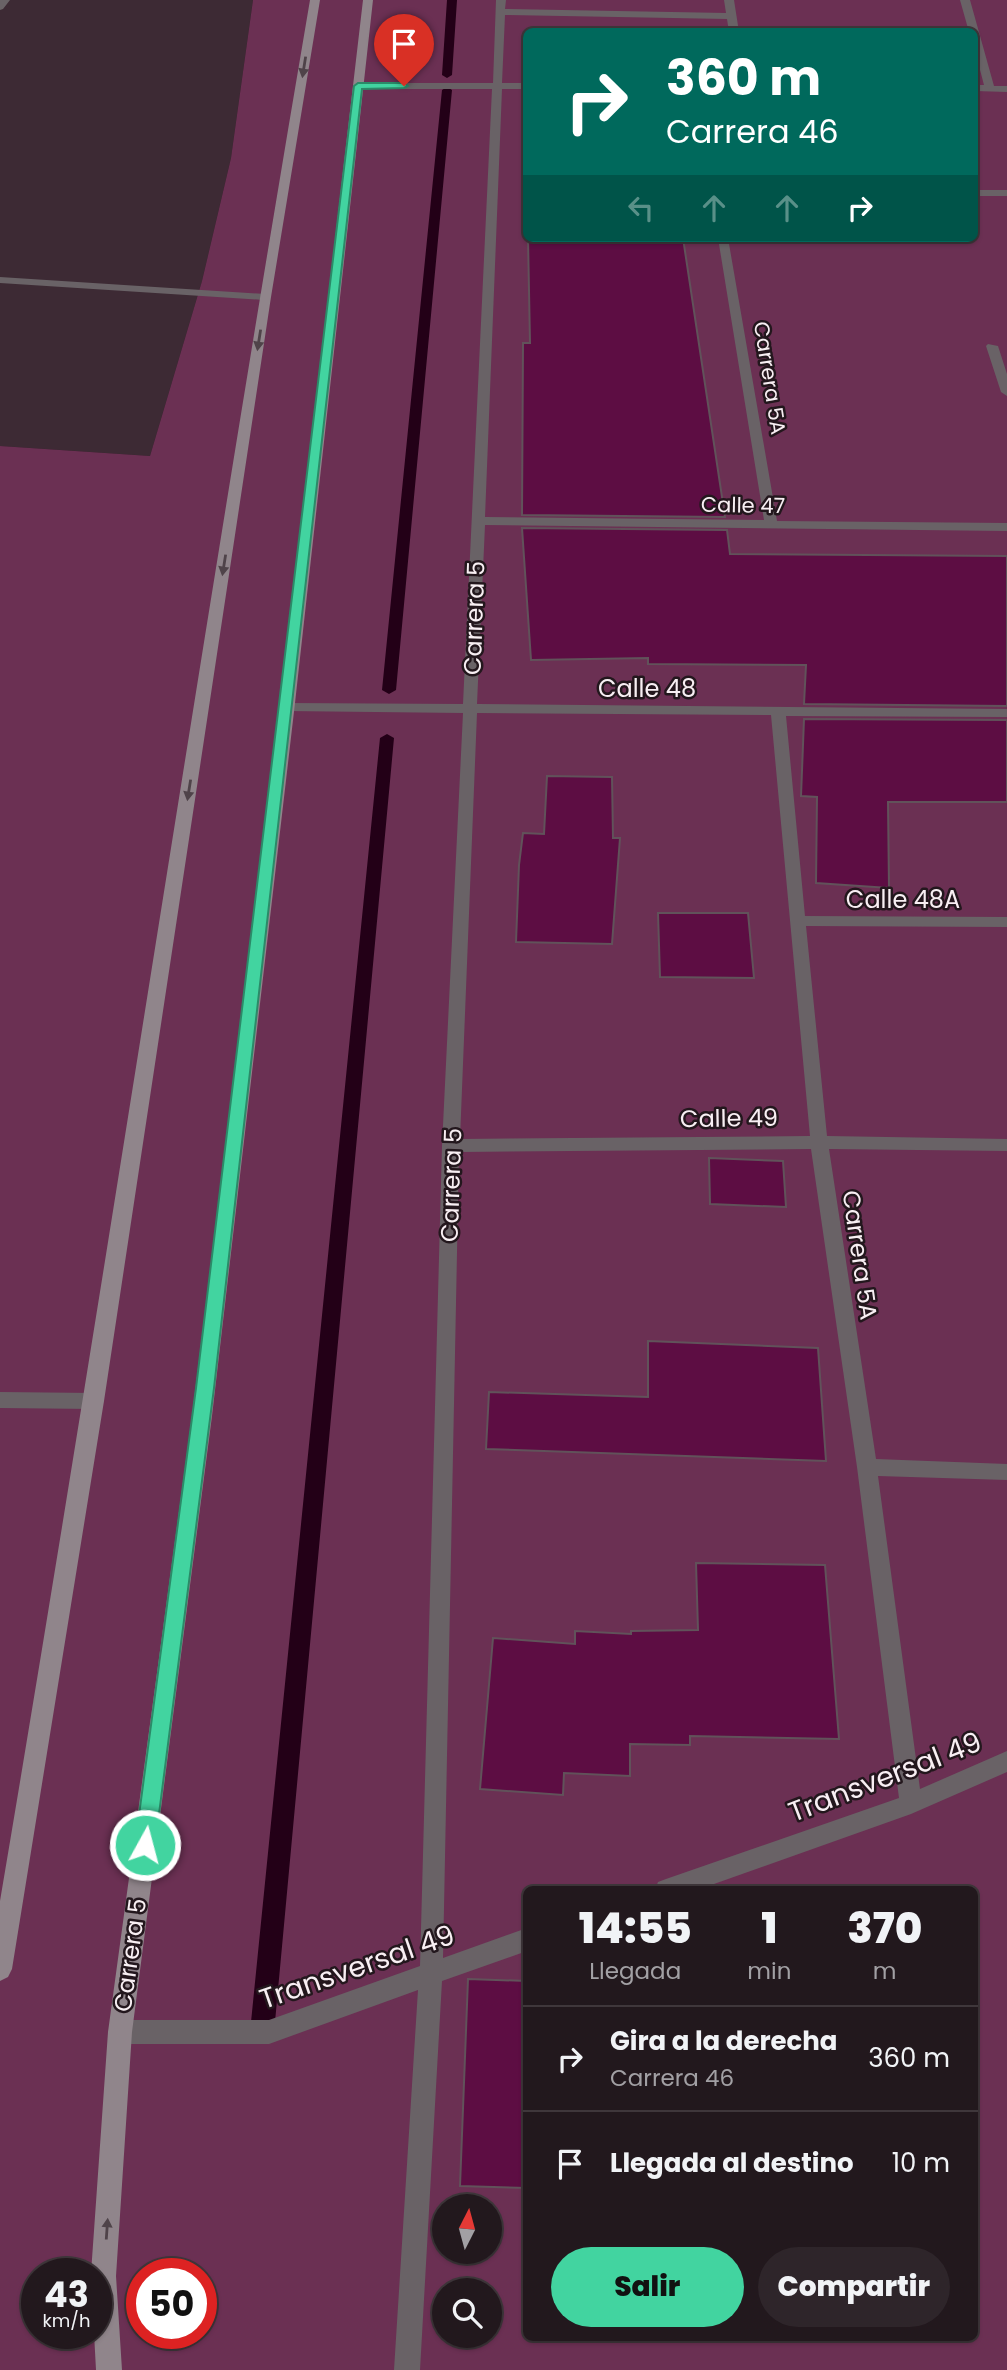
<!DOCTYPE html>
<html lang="es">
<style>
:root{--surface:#22181d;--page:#2e252a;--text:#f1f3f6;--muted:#a2a0a4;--line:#3f373b;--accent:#42d4a0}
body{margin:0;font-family:Poppins,sans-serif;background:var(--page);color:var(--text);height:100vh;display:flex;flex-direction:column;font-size:26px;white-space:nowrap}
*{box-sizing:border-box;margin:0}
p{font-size:23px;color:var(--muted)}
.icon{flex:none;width:38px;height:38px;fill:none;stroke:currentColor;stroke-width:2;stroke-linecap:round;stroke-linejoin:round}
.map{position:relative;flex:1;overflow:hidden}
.sheet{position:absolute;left:523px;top:1886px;width:455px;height:455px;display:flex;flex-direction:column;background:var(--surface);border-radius:10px;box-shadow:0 2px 5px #0004,0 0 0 2px var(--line)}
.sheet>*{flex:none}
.banner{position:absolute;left:523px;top:28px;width:455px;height:214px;border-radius:10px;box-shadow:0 2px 5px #0004,0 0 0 2px var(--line);background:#00695c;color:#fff;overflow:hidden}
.needle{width:46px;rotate:6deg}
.controls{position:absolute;left:432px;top:2194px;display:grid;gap:14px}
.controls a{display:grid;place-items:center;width:70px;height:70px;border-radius:50%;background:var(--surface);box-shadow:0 2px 5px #0004,0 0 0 2px var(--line);font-size:35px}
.speed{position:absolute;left:21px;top:2258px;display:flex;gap:14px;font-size:35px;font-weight:700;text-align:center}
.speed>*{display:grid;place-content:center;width:91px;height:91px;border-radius:50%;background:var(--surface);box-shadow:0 2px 5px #0004,0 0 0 2px var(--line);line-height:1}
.speed small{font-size:18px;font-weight:400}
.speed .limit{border:10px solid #d22;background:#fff;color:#111}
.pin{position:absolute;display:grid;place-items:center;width:60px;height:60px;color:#fff;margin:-72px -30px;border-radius:50% 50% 50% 0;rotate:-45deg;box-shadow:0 0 7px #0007}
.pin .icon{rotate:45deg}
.me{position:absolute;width:77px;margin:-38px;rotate:7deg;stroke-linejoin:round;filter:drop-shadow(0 0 5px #0008)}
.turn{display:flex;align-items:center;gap:24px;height:147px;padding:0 28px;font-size:32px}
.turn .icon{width:91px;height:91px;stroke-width:2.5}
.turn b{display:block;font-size:49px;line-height:60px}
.lanes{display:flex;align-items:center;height:66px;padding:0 28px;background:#0003;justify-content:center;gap:35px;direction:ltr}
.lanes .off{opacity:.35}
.eta{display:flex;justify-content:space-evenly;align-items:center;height:119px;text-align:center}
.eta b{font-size:42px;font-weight:800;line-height:49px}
.primary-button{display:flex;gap:14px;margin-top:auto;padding:14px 28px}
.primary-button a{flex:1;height:80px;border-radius:42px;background:var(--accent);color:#111;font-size:28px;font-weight:800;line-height:80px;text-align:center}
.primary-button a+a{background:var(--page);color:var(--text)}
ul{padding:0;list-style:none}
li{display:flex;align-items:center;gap:21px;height:105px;padding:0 28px;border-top:2px solid var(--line)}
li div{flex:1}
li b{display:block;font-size:26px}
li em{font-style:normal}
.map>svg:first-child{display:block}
.built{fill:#3d2a34}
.green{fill:#6b3053;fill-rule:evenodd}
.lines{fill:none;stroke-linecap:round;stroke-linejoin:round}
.stream{fill:#230017;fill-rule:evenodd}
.building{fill:#5d0d43;stroke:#61525a;stroke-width:2}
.lane{fill:#696266;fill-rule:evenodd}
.street{fill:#696266;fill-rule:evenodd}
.secondary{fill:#90858b;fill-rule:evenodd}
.oneway{fill:#4f4349}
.route{fill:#42d4a0;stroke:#2b8a68;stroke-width:2}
.labels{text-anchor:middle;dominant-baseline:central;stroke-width:5;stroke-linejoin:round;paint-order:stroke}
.far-street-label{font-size:21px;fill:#f8eff3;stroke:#23171d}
.street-label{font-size:24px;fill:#f8eff3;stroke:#23171d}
.near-street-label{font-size:28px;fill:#f8eff3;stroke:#23171d}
</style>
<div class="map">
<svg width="1007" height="2370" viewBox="0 0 1007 2370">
<rect width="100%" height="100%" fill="#2d2027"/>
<path class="built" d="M0,0H253L231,158L202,281L150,456L0,446Z"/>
<path class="green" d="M253,0H1007V2370H0V446L150,456L202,281L231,158ZM527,32H975V238H527ZM527,1890H975V2338H527ZM444,2207H490V2252H444ZM37,2273H96V2333H37ZM142,2273H201V2333H142ZM444,2291H490V2336H444Z"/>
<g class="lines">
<path class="stream" d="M447,0H457L452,75L447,78L442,75Z
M447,87L452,90L396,690L389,694L382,690L442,90Z
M387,734L394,738L275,2022L271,2030L263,2034L255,2030L251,2022L380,738Z"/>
</g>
<path class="building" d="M528,238H683L725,517L522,515L523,343H530Z
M522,528L727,530L730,554L1007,556V706L804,704L806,665L648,664V658L531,660Z
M804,719L1007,720V802H888L889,888L816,883L817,797L801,796Z
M547,776L612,777L613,838H620L612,944L516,942L519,865L523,833L544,834Z
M658,913H748L754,978L660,977Z
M709,1158L783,1161L786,1207L710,1204Z
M648,1341L818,1348L826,1461L486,1449L489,1392L648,1397Z
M696,1563L825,1565L839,1739L690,1736V1745L630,1744V1776L564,1773L563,1795L480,1789L493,1638L575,1644V1631L631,1634V1631L698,1630Z
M468,1979L527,1981V2188L460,2186Z"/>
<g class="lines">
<path class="lane" d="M10,0L3,9L0,10V0Z
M0,1392L94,1393L101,1395L104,1401L101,1407L94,1409L0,1408Z"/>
<path class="street" d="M496,0H506L505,9L726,13L724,0H734L739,32H729L727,19L505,15L502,83H527V89H502L485,517L764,520L718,238H728L777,521L1007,523V531L485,525L477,704L1007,709V717L786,716L805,916L1007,917V927L806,926L827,1136L1007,1139V1151L829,1149L876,1459L1007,1464V1480L878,1476L920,1789L1007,1751V1772L911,1814L697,1890H655L658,1882L666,1879L899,1798L857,1467L811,1149L459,1152L443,1958L527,1928V1951L442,1981L420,2370H394L418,1990L269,2044H120L112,2040L108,2032L112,2024L120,2020H269L420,1966L442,1146L463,713L286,711L279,707L286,703L463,704L492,89H358L353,86L358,83H493ZM477,713L771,715L810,1136L460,1139Z
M960,0H970L994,86H1007V92L975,91V85H984L975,51V32H969Z
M975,190H1007V196H975Z
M0,277L265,294L271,297L265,300L0,283Z
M988,344L998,346L1007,374V396L1001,392L986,346Z"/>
<path class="secondary" d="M310,0H320L271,297L104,1401L12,1969L8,1977L0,1981V1901C107,1268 202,633 310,0Z
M363,0H373L295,703L212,1416L132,2032L116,2276L122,2370H96L94,2333H96V2273H91L108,2032L192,1416L281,703Z"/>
</g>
<defs><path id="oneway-solid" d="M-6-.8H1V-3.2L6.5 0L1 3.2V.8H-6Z" transform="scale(1.75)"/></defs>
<g class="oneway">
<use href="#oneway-solid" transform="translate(304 67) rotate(99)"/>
<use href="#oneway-solid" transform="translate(259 340) rotate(99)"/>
<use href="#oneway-solid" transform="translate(224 565) rotate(99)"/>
<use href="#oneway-solid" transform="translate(189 790) rotate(99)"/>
<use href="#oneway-solid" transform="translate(107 2229) rotate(-86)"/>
</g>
<path class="route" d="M358,83H404L408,86L404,88L362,89L214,1388L155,1845L152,1852L145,1854L138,1852L135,1845L196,1388L354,86Z"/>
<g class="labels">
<g class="far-street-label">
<text transform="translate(770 378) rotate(81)">Carrera 5A</text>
<text transform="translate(743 505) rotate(1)">Calle 47</text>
</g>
<g class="street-label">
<text transform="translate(474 618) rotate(-88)">Carrera 5</text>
<text x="647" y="688">Calle 48</text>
<text x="903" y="899">Calle 48A</text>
<text transform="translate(729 1118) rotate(-1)">Calle 49</text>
<text transform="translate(451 1185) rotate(-88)">Carrera 5</text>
<text transform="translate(860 1255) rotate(82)">Carrera 5A</text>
<text transform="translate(130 1955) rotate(-82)">Carrera 5</text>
</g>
<g class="near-street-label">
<text transform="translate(885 1777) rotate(-21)">Transversal 49</text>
<text transform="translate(357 1967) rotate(-19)">Transversal 49</text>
</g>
</g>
</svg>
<div class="controls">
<a><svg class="needle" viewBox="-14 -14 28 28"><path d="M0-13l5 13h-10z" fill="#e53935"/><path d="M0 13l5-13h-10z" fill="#a2a0a4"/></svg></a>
<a><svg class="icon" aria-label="search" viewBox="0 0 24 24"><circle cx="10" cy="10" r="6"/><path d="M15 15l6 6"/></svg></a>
</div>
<div class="speed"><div>43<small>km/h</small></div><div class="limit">50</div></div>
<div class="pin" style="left:404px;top:86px;background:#d93025"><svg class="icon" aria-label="arrive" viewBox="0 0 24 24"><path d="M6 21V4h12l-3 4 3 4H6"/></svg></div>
<svg class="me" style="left:145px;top:1845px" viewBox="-20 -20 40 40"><circle r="17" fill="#42d4a0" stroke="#fff" stroke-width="3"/><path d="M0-11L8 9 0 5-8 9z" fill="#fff"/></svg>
<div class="banner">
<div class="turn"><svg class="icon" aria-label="right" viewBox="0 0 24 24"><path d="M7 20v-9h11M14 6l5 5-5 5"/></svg><div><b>360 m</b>Carrera 46</div></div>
<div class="lanes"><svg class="icon off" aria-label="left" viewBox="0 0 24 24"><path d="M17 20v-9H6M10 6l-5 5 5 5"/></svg><svg class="icon off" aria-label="ahead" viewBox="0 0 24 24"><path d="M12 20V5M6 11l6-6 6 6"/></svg><svg class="icon off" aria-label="ahead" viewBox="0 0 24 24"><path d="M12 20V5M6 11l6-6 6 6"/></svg><svg class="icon" aria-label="right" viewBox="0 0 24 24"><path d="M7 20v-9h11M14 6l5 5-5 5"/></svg></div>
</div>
<section class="sheet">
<div class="eta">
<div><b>14:55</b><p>Llegada</p></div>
<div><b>1</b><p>min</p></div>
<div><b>370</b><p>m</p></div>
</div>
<ul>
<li><svg class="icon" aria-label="right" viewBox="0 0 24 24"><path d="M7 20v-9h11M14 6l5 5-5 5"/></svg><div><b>Gira a la derecha</b><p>Carrera 46</p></div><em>360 m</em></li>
<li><svg class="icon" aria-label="arrive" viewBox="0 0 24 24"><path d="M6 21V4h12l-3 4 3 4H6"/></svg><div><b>Llegada al destino</b></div><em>10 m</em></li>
</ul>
<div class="primary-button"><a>Salir</a><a>Compartir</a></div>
</section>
</div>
